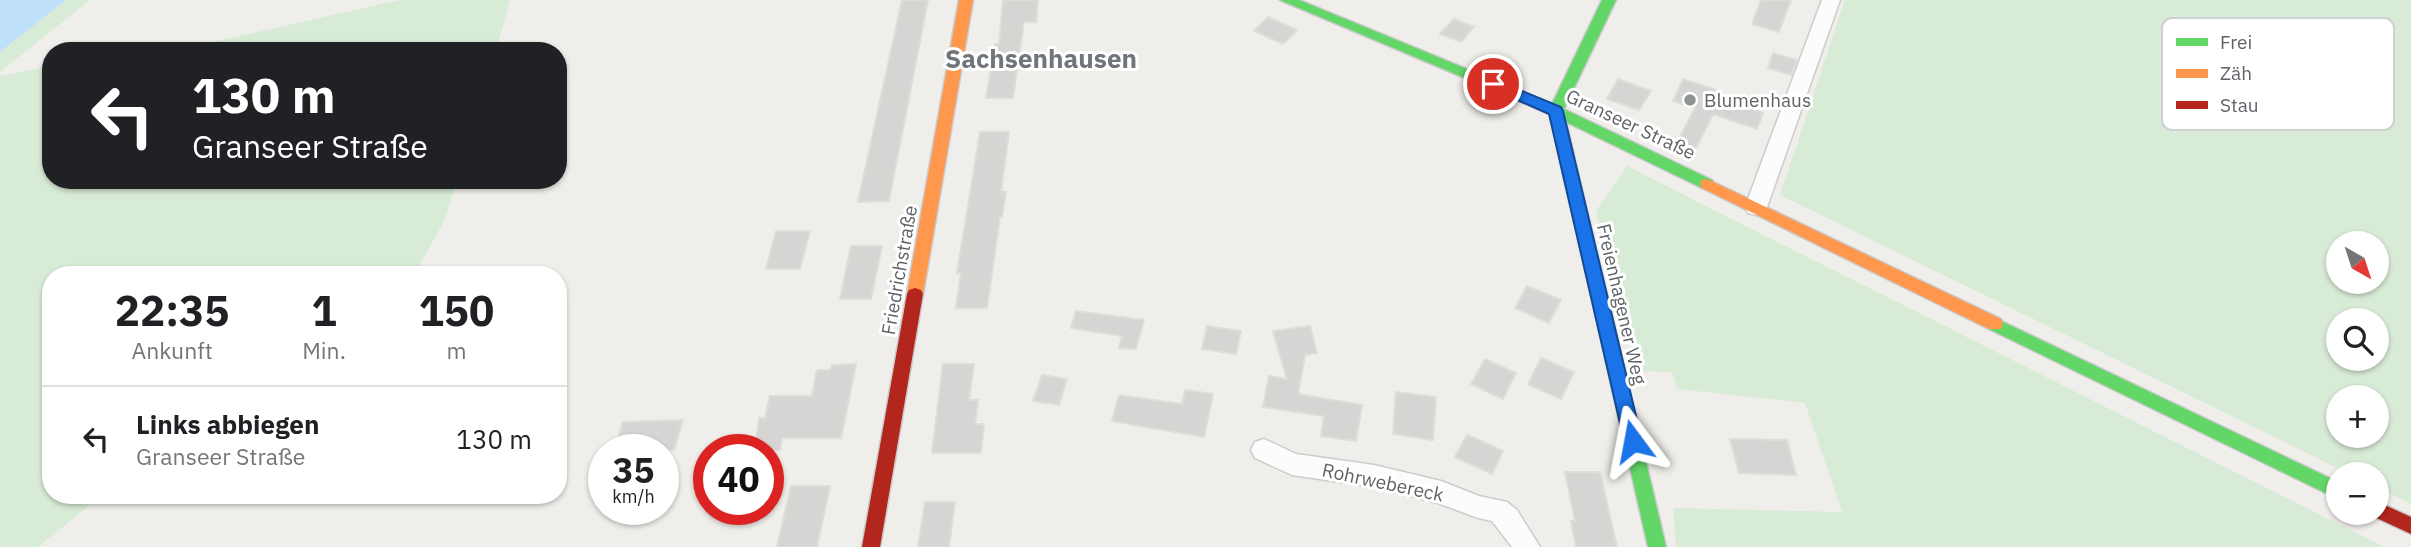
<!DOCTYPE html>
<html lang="de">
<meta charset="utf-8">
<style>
:root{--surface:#fff;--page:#f6f6f6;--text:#202124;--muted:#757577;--line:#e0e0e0}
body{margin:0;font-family:"IBM Plex Sans",sans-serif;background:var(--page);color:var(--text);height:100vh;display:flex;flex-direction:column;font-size:26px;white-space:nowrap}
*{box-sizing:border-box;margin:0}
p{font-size:23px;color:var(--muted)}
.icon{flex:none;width:38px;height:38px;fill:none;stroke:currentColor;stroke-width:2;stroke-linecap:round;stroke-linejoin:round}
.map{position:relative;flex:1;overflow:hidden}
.drawer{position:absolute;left:42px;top:266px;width:525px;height:238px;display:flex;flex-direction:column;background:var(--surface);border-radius:28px;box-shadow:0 2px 5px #0004}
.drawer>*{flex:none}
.guide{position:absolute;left:42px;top:42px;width:525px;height:147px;border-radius:28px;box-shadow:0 2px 5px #0004;background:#202124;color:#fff;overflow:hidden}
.needle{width:46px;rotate:141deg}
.controls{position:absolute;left:2326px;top:231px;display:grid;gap:14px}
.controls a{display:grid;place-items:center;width:63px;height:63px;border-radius:50%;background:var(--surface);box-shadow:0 2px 5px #0004;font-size:35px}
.speed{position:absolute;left:588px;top:434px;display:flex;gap:14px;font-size:35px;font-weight:700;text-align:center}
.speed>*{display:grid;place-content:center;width:91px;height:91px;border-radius:50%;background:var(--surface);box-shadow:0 2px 5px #0004;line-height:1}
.speed small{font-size:18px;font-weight:400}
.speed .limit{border:10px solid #d22;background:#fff;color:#111}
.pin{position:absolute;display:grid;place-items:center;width:60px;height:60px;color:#fff;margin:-30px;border:4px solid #fff;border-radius:50%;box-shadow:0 2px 7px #0007}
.me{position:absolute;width:77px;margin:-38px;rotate:347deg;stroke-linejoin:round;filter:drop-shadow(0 0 5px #0008)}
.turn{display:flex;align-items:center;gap:24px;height:147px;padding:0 35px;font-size:32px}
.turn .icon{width:91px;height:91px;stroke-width:2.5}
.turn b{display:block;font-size:49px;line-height:60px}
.eta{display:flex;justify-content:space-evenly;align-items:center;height:119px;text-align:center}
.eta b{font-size:42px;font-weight:800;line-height:49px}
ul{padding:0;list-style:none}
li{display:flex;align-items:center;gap:21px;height:105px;padding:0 35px;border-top:2px solid var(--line)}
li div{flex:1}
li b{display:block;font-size:26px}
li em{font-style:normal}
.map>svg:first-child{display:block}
.green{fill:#d8ebd6;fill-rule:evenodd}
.water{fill:#bfe0f9}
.building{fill:#d6d5d3;stroke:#deddd9;stroke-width:2}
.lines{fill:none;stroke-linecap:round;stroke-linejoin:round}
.street-casing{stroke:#cbcccc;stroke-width:3}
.fast-casing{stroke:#cacacb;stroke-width:3}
.slow-casing{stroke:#cacacb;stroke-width:3}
.jam-casing{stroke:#cacacb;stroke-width:3}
.street{fill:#fdfcfc;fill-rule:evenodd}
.fast{fill:#63d668;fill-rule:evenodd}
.slow{fill:#ff974d;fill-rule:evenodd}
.jam{fill:#b3261e;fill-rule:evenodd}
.route{fill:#1a73e8;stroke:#114b97;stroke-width:2}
.poi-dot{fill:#919496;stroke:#fff;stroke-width:2.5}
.labels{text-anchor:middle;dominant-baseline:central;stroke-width:6;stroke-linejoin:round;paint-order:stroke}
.poi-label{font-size:19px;fill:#5f6368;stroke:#fff;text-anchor:start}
.street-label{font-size:19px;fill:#5f6368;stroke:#fff}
.district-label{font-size:26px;font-weight:bold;fill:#70757a;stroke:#fff}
.key{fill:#fff;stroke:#cfd0d2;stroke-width:2}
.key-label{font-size:19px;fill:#5f6368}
</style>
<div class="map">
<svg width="2411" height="547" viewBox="0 0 2411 547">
<rect width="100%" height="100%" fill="#efeeea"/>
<path class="green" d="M66,0H90L0,72V52Z
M400,0H510L496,51H172Z
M1845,0H2411V504L2377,487L2376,474H2350L1780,195ZM2376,243V282H2338V243ZM2376,320V359H2338V320ZM2376,397V436H2338V397Z
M51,66V180H458L443,223L414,275H51V495H102L38,547H0V76Z
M1627,166L1688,197L2384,547H1676L1673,508L1842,512L1805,403L1677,389L1672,372L1638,371L1596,211Z"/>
<path class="water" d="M0,0H66L0,52Z"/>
<path class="building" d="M902,0H928L889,201L858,202Z
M1003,0H1038L1036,22H1024L1013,98H986L995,44H999Z
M1761,0H1791L1779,32L1752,24Z
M1268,17L1297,30L1283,44L1254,31Z
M1454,19L1474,27L1461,42L1440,34Z
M1773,53L1797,60L1791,75L1768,68Z
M1618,79L1651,91L1639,110L1607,99Z
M1683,79L1716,90L1713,96L1763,113L1757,129L1713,114L1695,150L1677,143L1695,108L1673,101Z
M980,132H1009L1001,192H1006L1002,217H1000L987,308H956L961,273H957Z
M776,231H810L800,269H766Z
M851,246H882L871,299H840Z
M1527,286L1561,300L1549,323L1515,308Z
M1076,311L1144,320L1136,349L1119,348L1122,336L1071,328Z
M1207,326L1241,331L1236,354L1202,349Z
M1310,326L1317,353L1305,355L1298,394L1362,405L1356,441L1321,436L1324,416L1263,407L1269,376L1287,379L1273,331Z
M1541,358L1574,372L1561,399L1528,384Z
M1485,359L1516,373L1503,399L1471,384Z
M856,364L841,438H782L780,450H755L759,418H765L770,396H812L817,370H830L832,365Z
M943,364H974L969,400H978L975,424H984L981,453H932Z
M1042,375L1067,379L1059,405L1033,401Z
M1185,390L1213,394L1204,437L1112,421L1119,395L1182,404Z
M1396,392L1436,397L1433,440L1393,434Z
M683,420L674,450H614L623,422Z
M1467,435L1503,451L1492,474L1455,457Z
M1730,439L1787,440L1796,475L1739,473Z
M1565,472H1600L1617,547H1576L1571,521H1575Z
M791,486H830L817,547H777Z
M925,502H955L949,547H918Z"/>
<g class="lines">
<defs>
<path id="street" d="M1822,0H1840L1767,207L1764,213L1756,215L1748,213L1745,207Z
M1264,439L1296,454L1374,465L1441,481L1479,496L1507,502L1517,510L1540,547H1512L1492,521L1478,518L1438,503L1374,487L1292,475L1255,458L1251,450L1255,442Z"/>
<path id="fast" d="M1280,0H1299L1552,104L1602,0H1616L1564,109L1712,180L1714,184L1712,188H1702L1566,122L1666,547H1648L1550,114Z
M1995,318L2338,482V499L1989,329L1987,324L1989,319Z"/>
<path id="slow" d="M959,0H973L923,294L921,298H909L907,294Z
M1707,179L2001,319L2003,324L2001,329H1989L1702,188L1700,184L1702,180Z"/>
<path id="jam" d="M915,288L921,290L923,294L880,547H862L907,294L909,290Z
M2376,501L2411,517V534L2370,515L2369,513H2376Z"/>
</defs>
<use href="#street" class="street-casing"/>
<use href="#fast" class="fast-casing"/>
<use href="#slow" class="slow-casing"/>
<use href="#jam" class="jam-casing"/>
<use href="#street" class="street"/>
<use href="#fast" class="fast"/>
<use href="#slow" class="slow"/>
<use href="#jam" class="jam"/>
</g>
<path class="route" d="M1493,79L1561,107L1563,111L1642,441L1639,447L1633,449L1627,447L1624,441L1549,114L1488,87V81Z"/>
<circle class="poi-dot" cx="1690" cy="100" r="7"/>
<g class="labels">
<g class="poi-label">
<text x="1704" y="100">Blumenhaus</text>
</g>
<g class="street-label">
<text transform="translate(1631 124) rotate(25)">Granseer Straße</text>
<text transform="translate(899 270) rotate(-80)">Friedrichstraße</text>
<text transform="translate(1622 304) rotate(77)">Freienhagener Weg</text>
<text transform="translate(1383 482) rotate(12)">Rohrwebereck</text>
</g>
<g class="district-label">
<text x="1041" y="58">Sachsenhausen</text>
</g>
</g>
<rect x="2162" y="18" width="232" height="112" rx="10" class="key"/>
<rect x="2176" y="38" width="32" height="8" fill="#63d668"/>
<rect x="2176" y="69" width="32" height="9" fill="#ff974d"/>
<rect x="2176" y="101" width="32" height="8" fill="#b3261e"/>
<g class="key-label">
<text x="2220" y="49">Frei</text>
<text x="2220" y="80">Zäh</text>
<text x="2220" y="112">Stau</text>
</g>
</svg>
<div class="controls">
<a><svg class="needle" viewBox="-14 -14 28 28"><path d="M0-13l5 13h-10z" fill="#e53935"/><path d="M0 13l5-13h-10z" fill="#757577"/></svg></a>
<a><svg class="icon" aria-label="search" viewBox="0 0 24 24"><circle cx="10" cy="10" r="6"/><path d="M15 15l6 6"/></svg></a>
<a>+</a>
<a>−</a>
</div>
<div class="speed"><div>35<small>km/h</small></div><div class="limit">40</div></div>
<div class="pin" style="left:1493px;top:84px;background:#d93025"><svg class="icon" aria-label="arrive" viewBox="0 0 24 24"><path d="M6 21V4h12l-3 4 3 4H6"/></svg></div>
<svg class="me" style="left:1633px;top:441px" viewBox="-20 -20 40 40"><path d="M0-17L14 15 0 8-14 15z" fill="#1a73e8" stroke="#fff" stroke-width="4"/></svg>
<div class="guide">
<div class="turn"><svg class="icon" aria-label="left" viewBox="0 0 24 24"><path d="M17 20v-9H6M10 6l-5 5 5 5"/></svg><div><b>130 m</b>Granseer Straße</div></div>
</div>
<section class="drawer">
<div class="eta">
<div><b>22:35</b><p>Ankunft</p></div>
<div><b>1</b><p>Min.</p></div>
<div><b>150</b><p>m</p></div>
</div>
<ul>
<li><svg class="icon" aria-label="left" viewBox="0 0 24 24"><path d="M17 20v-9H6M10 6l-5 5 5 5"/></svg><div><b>Links abbiegen</b><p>Granseer Straße</p></div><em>130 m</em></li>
</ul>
</section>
</div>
